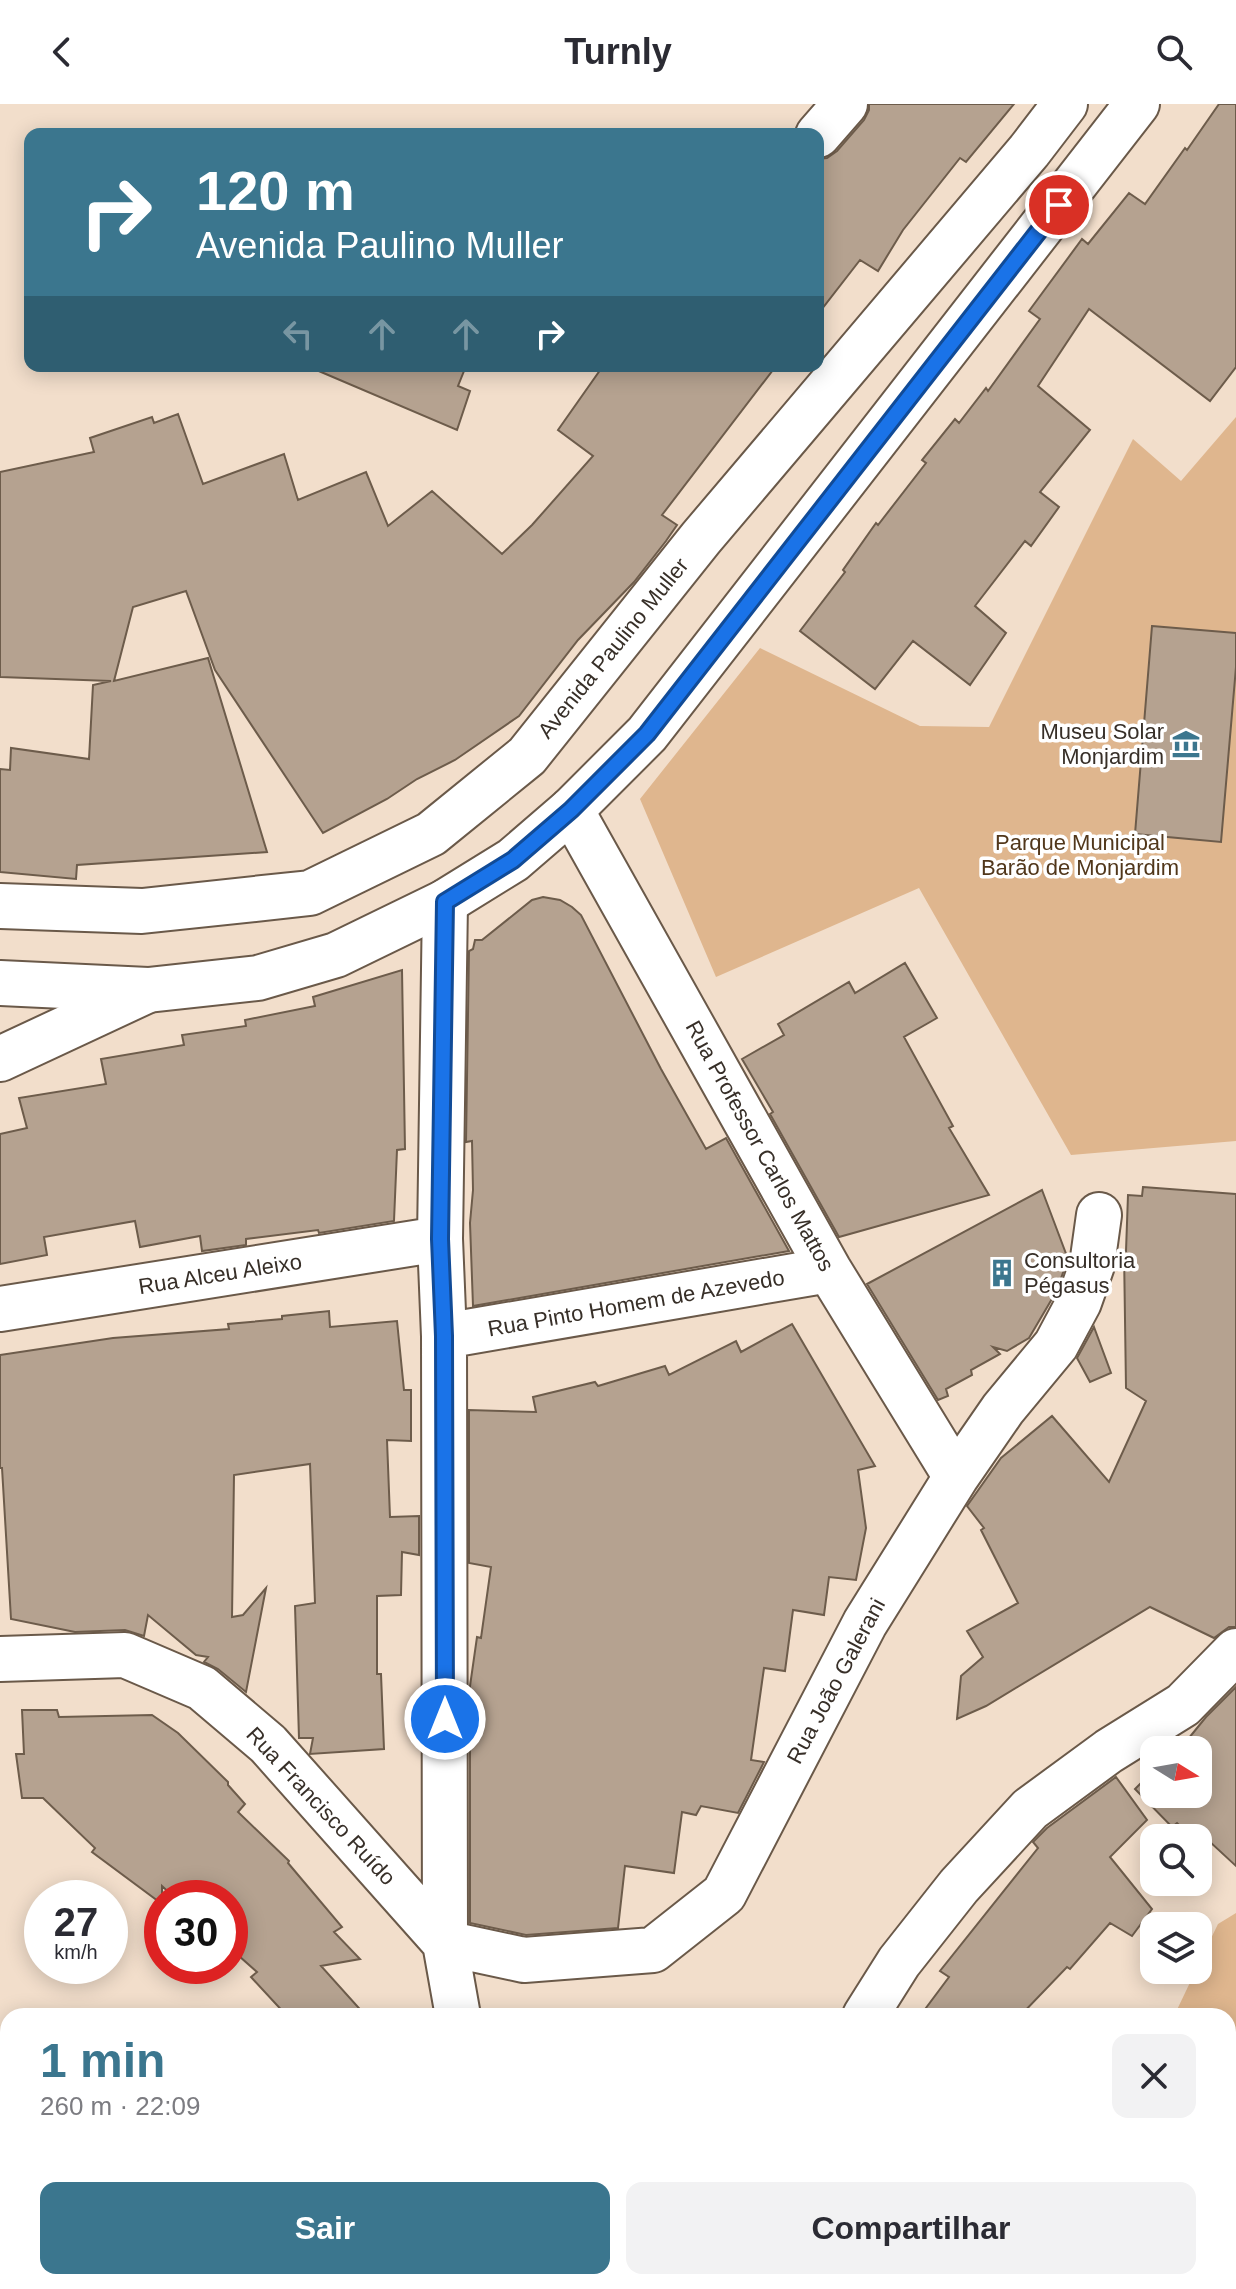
<!DOCTYPE html>
<html lang="pt">
<meta charset="utf-8">
<style>
:root{--surface:#fff;--page:#f2f2f3;--text:#2b2b33;--muted:#7c7c81;--accent:#3b768e}
body{margin:0;font-family:Helvetica,sans-serif;background:var(--page);color:var(--text);height:100vh;display:flex;flex-direction:column;font-size:30px;white-space:nowrap}
*{box-sizing:border-box;margin:0}
p{font-size:26px;color:var(--muted)}
.icon{flex:none;width:44px;height:44px;fill:none;stroke:currentColor;stroke-width:2;stroke-linecap:round;stroke-linejoin:round}
.map{position:relative;flex:1;overflow:hidden}
.panel{position:absolute;left:0px;top:1904px;width:1236px;height:282px;display:flex;flex-direction:column;background:var(--surface);border-radius:24px 24px 0 0;box-shadow:0 4px 20px #0003}
.panel>*{flex:none}
.hud{position:absolute;left:24px;top:24px;width:800px;height:244px;border-radius:16px;box-shadow:0 4px 20px #0003;background:#3b768e;color:#fff;overflow:hidden}
.needle{width:52px;rotate:101deg}
.buttons{position:absolute;left:1140px;top:1632px;display:grid;gap:16px}
.buttons a{display:grid;place-items:center;width:72px;height:72px;border-radius:16px;background:var(--surface);box-shadow:0 4px 20px #0003;font-size:40px}
.speed{position:absolute;left:24px;top:1776px;display:flex;gap:16px;font-size:40px;font-weight:700;text-align:center}
.speed>*{display:grid;place-content:center;width:104px;height:104px;border-radius:50%;background:var(--surface);box-shadow:0 4px 20px #0003;line-height:1}
.speed small{font-size:20px;font-weight:400}
.speed .limit{border:12px solid #d22;background:#fff;color:#111}
.pin{position:absolute;display:grid;place-items:center;width:68px;height:68px;color:#fff;margin:-34px;border:4px solid #fff;border-radius:50%;box-shadow:0 2px 8px #0007}
.me{position:absolute;width:88px;margin:-44px;rotate:0deg;stroke-linejoin:round;filter:drop-shadow(0 0 6px #0008)}
.turn{display:flex;align-items:center;gap:28px;height:168px;padding:0 40px;font-size:36px}
.turn .icon{width:104px;height:104px;stroke-width:2.5}
.turn b{display:block;font-size:56px;line-height:68px}
.lanes{display:flex;align-items:center;height:76px;padding:0 40px;background:#0003;justify-content:center;gap:40px;direction:ltr}
.lanes .off{opacity:.35}
.round{display:grid;place-items:center;flex:none;width:84px;height:84px;border-radius:16px;background:var(--page)}
.overview{display:flex;align-items:center;justify-content:space-between;height:136px;padding:0 40px}
h1{font-size:48px;font-weight:800;line-height:60px;color:var(--accent)}
.cta{display:flex;gap:16px;margin-top:auto;padding:16px 40px}
.cta a{flex:1;height:92px;border-radius:16px;background:var(--accent);color:#fff;font-size:32px;font-weight:800;line-height:92px;text-align:center}
.cta a+a{background:var(--page);color:var(--text)}
header{display:flex;justify-content:space-between;align-items:center;height:104px;padding:0 40px;background:var(--surface);font-size:36px;font-weight:800}
.map>svg:first-child{display:block}
.green{fill:#dfb68e}
.building{fill:#b5a290;stroke:#6d5c4b;stroke-width:2}
.lines{fill:none;stroke-linecap:round;stroke-linejoin:round}
.minor-casing{stroke:#6a5949;stroke-width:48}
.secondary-casing{stroke:#6a5949;stroke-width:48}
.minor{stroke:#fff;stroke-width:44}
.secondary{stroke:#fff;stroke-width:44}
.route-casing{stroke:#114b97;stroke-width:20}
.route{stroke:#1a73e8;stroke-width:14}
.labels{text-anchor:middle;dominant-baseline:central;stroke-width:7;stroke-linejoin:round;paint-order:stroke}
.street-label{font-size:22px;fill:#372f28;stroke:#fff}
.poi-label{font-size:22px;fill:#372f28;stroke:#fff;text-anchor:end}
.park-label{font-size:22px;fill:#51371b;stroke:#fff}
</style>
<header><svg class="icon" aria-label="back" viewBox="0 0 24 24"><path d="M15 5l-7 7 7 7"/></svg>Turnly<svg class="icon" aria-label="search" viewBox="0 0 24 24"><circle cx="10" cy="10" r="6"/><path d="M15 15l6 6"/></svg></header>
<div class="map">
<svg width="1236" height="2185" viewBox="0 0 1236 2185">
<rect width="100%" height="100%" fill="#f2decb"/>
<path class="green" d="M1236,313V1037L1071,1051L919,784L716,873L640,695L760,544L920,622L989,623L1133,335L1181,377Z
M1236,1809V2185H995L996,2178H1228V1912H1174L1196,1866H1198V1861L1218,1820Z"/>
<path class="building" d="M869,0H1014L966,58L960,54L903,126L878,167L860,156L818,210V55L827,54L837,47L864,16L869,6Z
M1219,0H1236V263L1210,297L1089,205L1038,282L1090,326L1040,388L1059,403L1031,442L1025,437L975,502L1006,529L970,581L913,537L875,585L800,527L845,468L843,466L876,419L878,421L926,359L922,356L955,315L959,319L986,284L988,287L1040,215L1029,207L1082,135L1088,140L1129,89L1145,100L1185,44L1187,46Z
M307,262H466L458,282L470,287L457,326Z
M603,262H776L662,411L677,421L666,437L634,478L578,536L519,612L455,656L417,675L387,695L323,729L215,566L186,487L133,503L114,577L208,554L267,748L77,761L76,775L0,768V665L10,666L11,644L89,655L93,581L111,577L0,573V368L94,348L90,334L152,313L154,319L178,310L203,380L284,350L298,396L366,368L388,422L432,387L502,450L532,421L593,352L558,326Z
M1152,522L1236,529V563L1221,738L1135,730Z
M543,793L560,796L572,803L581,811L661,965L706,1045L726,1034L789,1147L473,1202L470,1119L473,1086L472,1037L466,1038L469,847L473,845L475,836H482L532,796Z
M905,859L937,914L904,933L953,1022L949,1024L989,1091L839,1133L770,1010L773,1008L742,955L784,931L778,920L849,878L855,889Z
M402,866L405,1045L397,1046L394,1117L319,1129L318,1126L246,1135V1141L202,1147L200,1132L140,1143L135,1117L44,1133L47,1151L0,1160V1030L27,1024L19,994L106,980L101,955L184,941L182,931L246,922L245,916L315,902L313,893Z
M1143,1083L1236,1090V1523H1229L1214,1534L1150,1503L986,1602L957,1615L961,1572L983,1553L967,1527L1018,1499L981,1426L984,1424L967,1402L1001,1354L1052,1312L1109,1378L1146,1297L1126,1284L1124,1147H1126L1128,1091L1142,1092Z
M1042,1086L1068,1155L1056,1188L1029,1234L1007,1247L993,1243L1000,1250L971,1266L972,1271L946,1285L948,1292L938,1296L867,1180Z
M329,1207L330,1223L397,1217L404,1286H411V1337L387,1336L390,1413L419,1412V1451L402,1448L401,1491L377,1492V1570H381L384,1645L310,1650L313,1634H299L295,1502L315,1499L310,1360L234,1371L232,1513L243,1511L266,1484L246,1588L218,1565L204,1558L208,1553L196,1551L148,1511L144,1532L125,1526L75,1528L11,1515L2,1364H0V1251L113,1234L229,1225L228,1220L282,1215V1212Z
M792,1220L875,1362L858,1366L866,1424L856,1476L829,1473L824,1511L793,1506L785,1567L764,1564L751,1656L764,1658L738,1709L701,1702L696,1711L682,1708L674,1769L625,1762L618,1824L526,1831L470,1819V1582L477,1533L481,1534L491,1463L469,1459V1306L536,1308L533,1293L595,1278L598,1282L665,1262L669,1271L736,1237L741,1248Z
M1094,1223L1111,1269L1090,1278L1077,1254Z
M1236,1583V1762L1208,1736L1200,1743L1198,1734H1192L1177,1719L1172,1723L1135,1685L1154,1666V1690H1198V1646H1174L1178,1642L1180,1645L1206,1613Z
M22,1606H57L59,1613L152,1611L178,1629L228,1678V1681L245,1700L238,1708L289,1757L288,1759L342,1823L334,1828L360,1855L321,1862L366,1912H287L251,1873L257,1868L230,1844V1794H175L162,1782V1800L92,1748L95,1744L43,1694H22L16,1650H24Z
M1116,1673L1147,1716L1110,1753L1152,1805L1132,1832L1110,1819L1070,1865L1067,1863L1020,1912H920L949,1873L940,1867L1038,1744L1033,1738L1047,1724Z"/>
<g class="lines">
<defs>
<path id="minor" d="M818,31L845,0
M571,706L829,1166L956,1373
M445,798L440,1135L444,1232L445,1839L458,1912
M0,955L148,886
M0,1205L440,1135
M444,1232L829,1166
M0,1555L125,1551L202,1584L268,1640L445,1839L524,1856L653,1846L724,1790L865,1519L956,1373L1003,1305L1056,1241L1079,1198L1092,1161L1099,1111
M865,1912L899,1858L959,1782L1030,1705L1109,1647L1183,1601L1236,1547
M0,2127L8,2137
M42,2178L47,2185
M493,2178L494,2185
M574,2185L590,2178"/>
<path id="secondary" d="M0,802L142,807L310,789L431,730L527,652L701,434L1029,47L1065,0
M0,879L148,886L258,874L336,851L445,798L513,756L571,706L647,630L1137,0"/>
</defs>
<use href="#minor" class="minor-casing"/>
<use href="#secondary" class="secondary-casing"/>
<use href="#minor" class="minor"/>
<use href="#secondary" class="secondary"/>
</g>
<g class="lines">
<defs>
<path id="route" d="M445,1615L444,1232L440,1135L445,798L513,756L571,706L647,630L1059,101"/>
</defs>
<use href="#route" class="route-casing"/>
<use href="#route" class="route"/>
</g>
<defs>
<symbol id="museum-bare" viewBox="-9 -9 18 18"><path d="M0-6L6-3V-2H-6V-3ZM-5-1h2V3h-2ZM-1-1h2V3h-2ZM3-1h2V3H3ZM-6 4H6V6H-6Z" fill="#3b768e" stroke="#fff" stroke-width="2.5" paint-order="stroke"/></symbol>
<symbol id="building-bare" viewBox="-9 -9 18 18"><path d="M-4-6H4V6H1V3H-1V6H-4ZM-2.5-4.3h1.7v1.8h-1.7ZM.8-4.3h1.7v1.8H.8ZM-2.5-1h1.7V.8h-1.7ZM.8-1h1.7V.8H.8Z" fill="#3b768e" stroke="#fff" stroke-width="2.5" paint-order="stroke"/></symbol>
</defs>
<g fill-rule="evenodd">
<use href="#museum-bare" x="1166" y="620" width="40" height="40"/>
<use href="#building-bare" x="982" y="1149" width="40" height="40"/>
</g>
<g class="labels">
<g class="street-label">
<text transform="translate(613 544) rotate(-51)">Avenida Paulino Muller</text>
<text transform="translate(760 1042) rotate(61)">Rua Professor Carlos Mattos</text>
<text transform="translate(220 1170) rotate(-9)">Rua Alceu Aleixo</text>
<text transform="translate(636 1199) rotate(-10)">Rua Pinto Homem de Azevedo</text>
<text transform="translate(836 1577) rotate(-62)">Rua João Galerani</text>
<text transform="translate(321 1702) rotate(47)">Rua Francisco Ruído</text>
</g>
<g class="poi-label">
<text x="1164" y="627">Museu Solar<tspan x="1164" dy="25">Monjardim</tspan></text>
<text x="1024" y="1156" text-anchor="start">Consultoria<tspan x="1024" dy="25">Pégasus</tspan></text>
</g>
<g class="park-label">
<text x="1080" y="738">Parque Municipal<tspan x="1080" dy="25">Barão de Monjardim</tspan></text>
</g>
</g>
</svg>
<div class="buttons">
<a><svg class="needle" viewBox="-14 -14 28 28"><path d="M0-13l5 13h-10z" fill="#e53935"/><path d="M0 13l5-13h-10z" fill="#7c7c81"/></svg></a>
<a><svg class="icon" aria-label="search" viewBox="0 0 24 24"><circle cx="10" cy="10" r="6"/><path d="M15 15l6 6"/></svg></a>
<a><svg class="icon" aria-label="layers" viewBox="0 0 24 24"><path d="M12 4l9 5-9 5-9-5zM3 14l9 5 9-5"/></svg></a>
</div>
<div class="speed"><div>27<small>km/h</small></div><div class="limit">30</div></div>
<div class="pin" style="left:1059px;top:101px;background:#d93025"><svg class="icon" aria-label="arrive" viewBox="0 0 24 24"><path d="M6 21V4h12l-3 4 3 4H6"/></svg></div>
<svg class="me" style="left:445px;top:1615px" viewBox="-20 -20 40 40"><circle r="17" fill="#1a73e8" stroke="#fff" stroke-width="3"/><path d="M0-11L8 9 0 5-8 9z" fill="#fff"/></svg>
<div class="hud">
<div class="turn"><svg class="icon" aria-label="right" viewBox="0 0 24 24"><path d="M7 20v-9h11M14 6l5 5-5 5"/></svg><div><b>120 m</b>Avenida Paulino Muller</div></div>
<div class="lanes"><svg class="icon off" aria-label="left" viewBox="0 0 24 24"><path d="M17 20v-9H6M10 6l-5 5 5 5"/></svg><svg class="icon off" aria-label="ahead" viewBox="0 0 24 24"><path d="M12 20V5M6 11l6-6 6 6"/></svg><svg class="icon off" aria-label="ahead" viewBox="0 0 24 24"><path d="M12 20V5M6 11l6-6 6 6"/></svg><svg class="icon" aria-label="right" viewBox="0 0 24 24"><path d="M7 20v-9h11M14 6l5 5-5 5"/></svg></div>
</div>
<section class="panel">
<div class="overview"><div><h1>1 min</h1><p>260 m · 22:09</p></div><a class="round"><svg class="icon" aria-label="close" viewBox="0 0 24 24"><path d="M6 6l12 12M18 6L6 18"/></svg></a></div>
<div class="cta"><a>Sair</a><a>Compartilhar</a></div>
</section>
</div>
